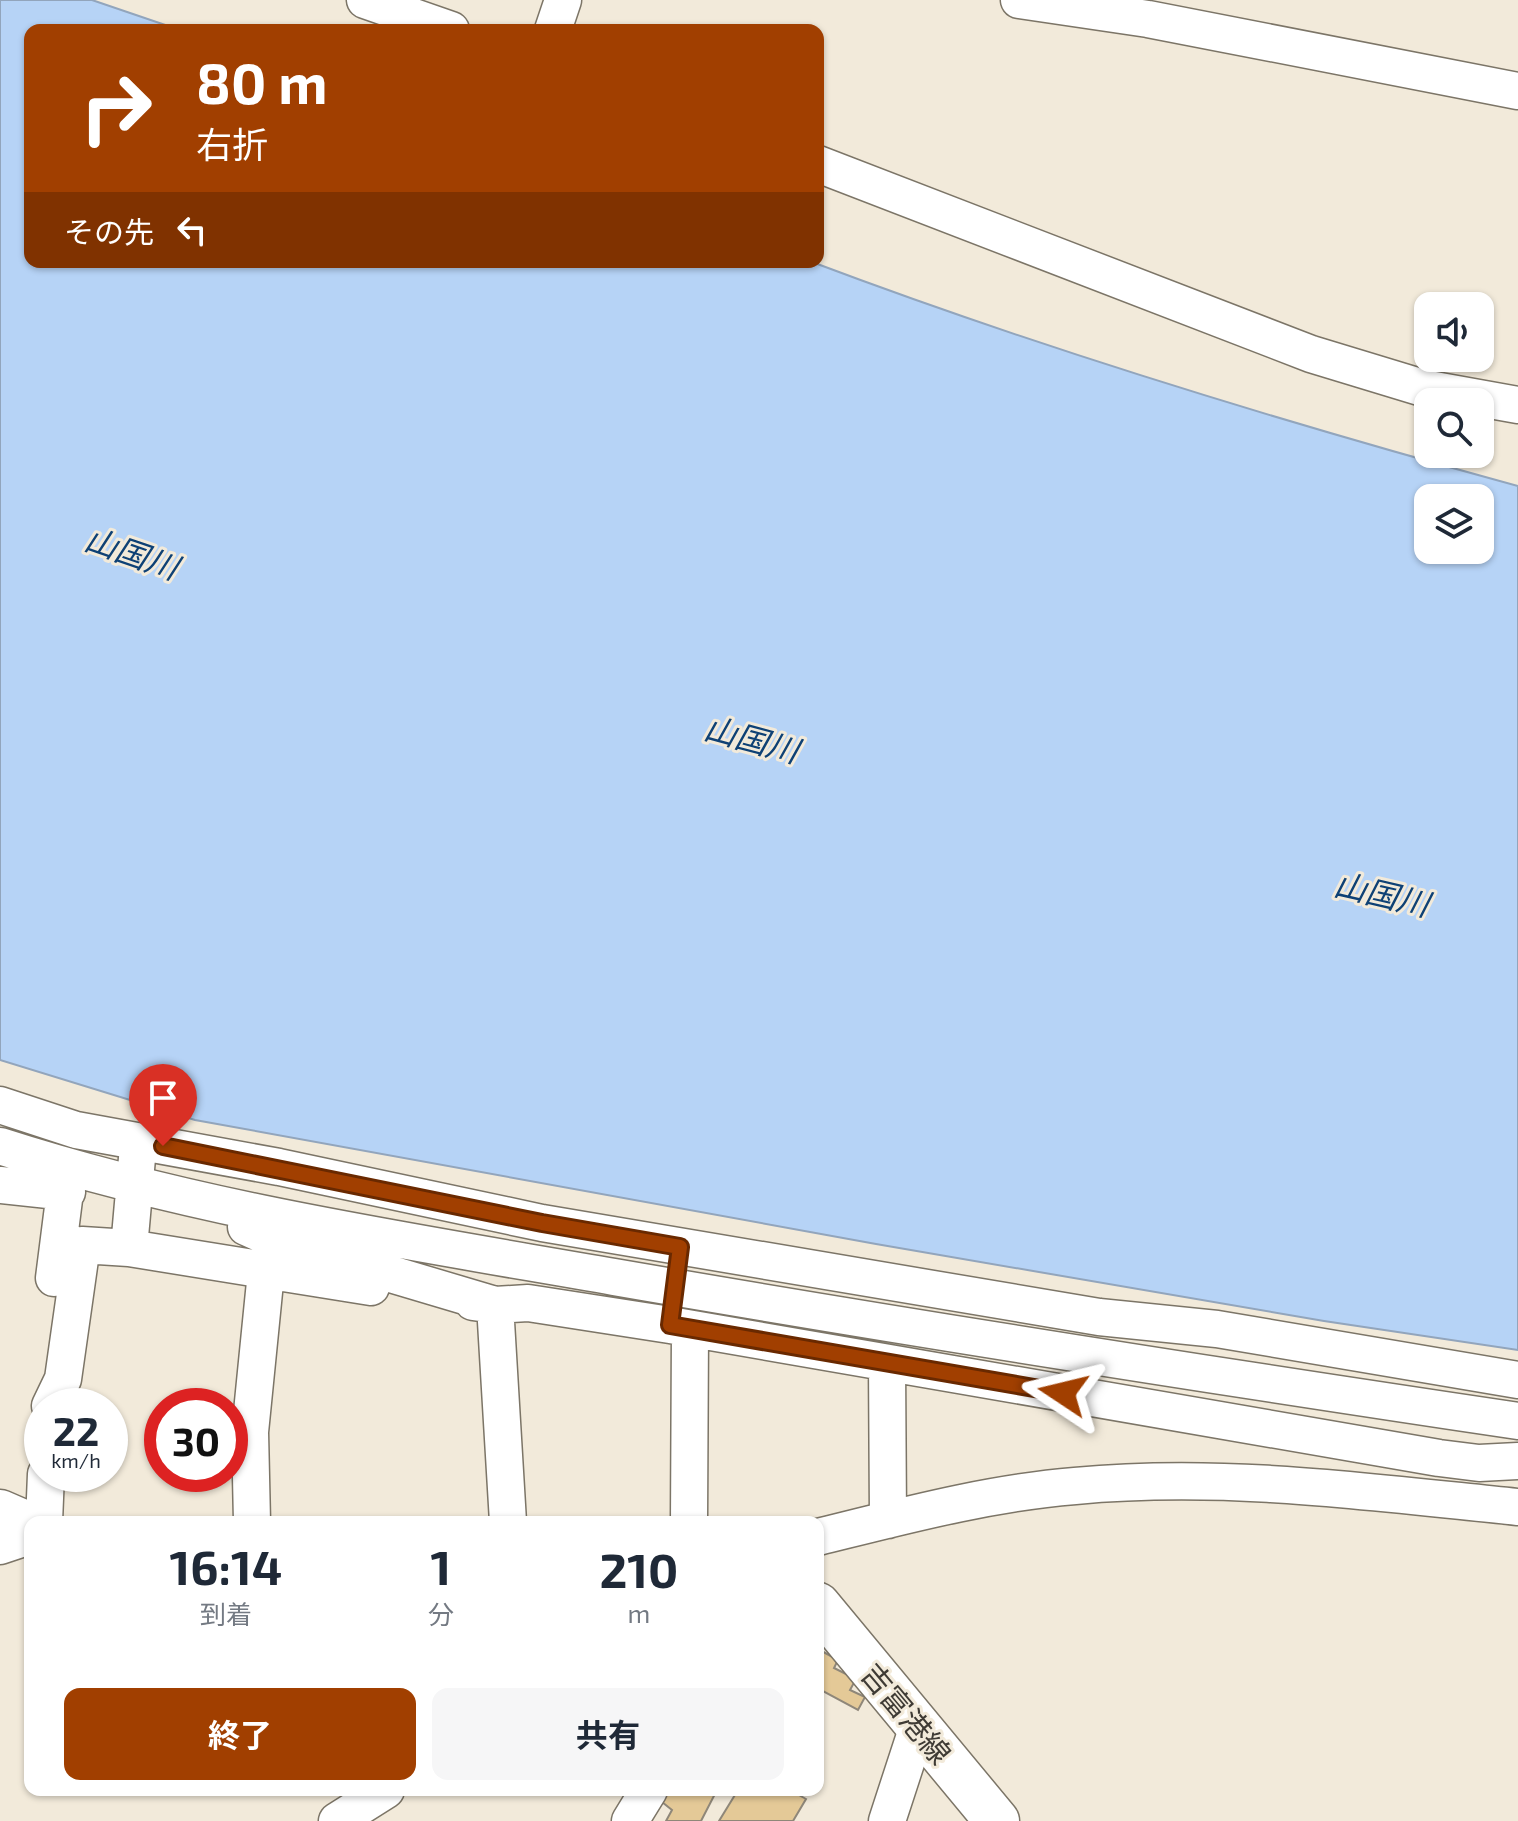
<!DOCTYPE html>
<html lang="ja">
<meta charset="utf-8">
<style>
:root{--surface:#fff;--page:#f6f6f7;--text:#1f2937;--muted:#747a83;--accent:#a13f00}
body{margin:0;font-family:"Exo 2","Noto Sans JP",sans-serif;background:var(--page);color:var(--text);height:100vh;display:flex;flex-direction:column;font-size:30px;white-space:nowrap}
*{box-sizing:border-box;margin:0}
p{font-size:26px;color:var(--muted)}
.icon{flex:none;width:44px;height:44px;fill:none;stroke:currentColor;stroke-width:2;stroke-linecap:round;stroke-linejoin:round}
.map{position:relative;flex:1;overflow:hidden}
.sheet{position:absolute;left:24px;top:1516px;width:800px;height:280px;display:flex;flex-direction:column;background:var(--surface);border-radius:16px;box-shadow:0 2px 6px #0004}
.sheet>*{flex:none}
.hud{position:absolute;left:24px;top:24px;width:800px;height:244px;border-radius:16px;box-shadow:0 2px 6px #0004;background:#a13f00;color:#fff;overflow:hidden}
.fabs{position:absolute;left:1414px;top:292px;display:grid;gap:16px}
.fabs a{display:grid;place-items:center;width:80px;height:80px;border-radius:16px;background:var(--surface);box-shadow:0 2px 6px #0004;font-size:40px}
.speed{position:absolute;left:24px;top:1388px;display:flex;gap:16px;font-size:40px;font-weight:700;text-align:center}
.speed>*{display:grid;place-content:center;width:104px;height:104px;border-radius:50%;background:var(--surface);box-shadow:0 2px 6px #0004;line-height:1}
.speed small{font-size:20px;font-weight:400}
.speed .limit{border:12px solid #d22;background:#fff;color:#111}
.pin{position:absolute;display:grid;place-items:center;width:68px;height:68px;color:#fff;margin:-82px -34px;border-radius:50% 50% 50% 0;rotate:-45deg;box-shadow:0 0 8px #0007}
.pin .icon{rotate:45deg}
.me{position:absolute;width:88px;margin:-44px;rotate:280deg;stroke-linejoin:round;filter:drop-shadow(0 0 6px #0008)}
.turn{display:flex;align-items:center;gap:28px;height:168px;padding:0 40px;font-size:36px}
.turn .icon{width:104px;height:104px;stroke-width:2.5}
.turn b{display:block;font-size:56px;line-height:68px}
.then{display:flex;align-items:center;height:76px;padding:0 40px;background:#0003;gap:16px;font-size:30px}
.eta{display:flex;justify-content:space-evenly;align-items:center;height:136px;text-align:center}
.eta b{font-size:48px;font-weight:700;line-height:56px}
.primary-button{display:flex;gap:16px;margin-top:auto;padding:16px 40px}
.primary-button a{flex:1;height:92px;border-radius:16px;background:var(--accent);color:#fff;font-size:32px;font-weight:700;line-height:92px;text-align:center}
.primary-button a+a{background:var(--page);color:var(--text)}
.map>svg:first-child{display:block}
.water{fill:#b6d3f6;stroke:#92a5bc;stroke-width:2;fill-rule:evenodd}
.building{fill:#e4c997;stroke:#8f8779;stroke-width:2}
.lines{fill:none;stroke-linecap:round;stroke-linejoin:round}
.minor-casing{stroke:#7c7567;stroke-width:39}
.secondary-casing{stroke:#7c7567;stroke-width:47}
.minor{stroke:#fff;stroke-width:36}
.secondary{stroke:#fff;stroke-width:44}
.route-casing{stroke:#692900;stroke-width:20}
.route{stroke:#a13f00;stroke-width:14}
.labels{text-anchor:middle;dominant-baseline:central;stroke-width:6;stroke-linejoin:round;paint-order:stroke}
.street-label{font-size:30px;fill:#3f3b35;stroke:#f2eada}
.water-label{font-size:32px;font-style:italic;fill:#0e4175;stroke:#f2eada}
</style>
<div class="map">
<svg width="1518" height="1821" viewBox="0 0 1518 1821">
<rect width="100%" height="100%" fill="#f2eada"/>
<path class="water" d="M0,0H92L180,30H30V262H812C1043,349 1280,421 1518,486V1350L1324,1321L876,1244L195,1120L0,1060ZM1428,498H1480V550H1428Z"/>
<path class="building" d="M818,1649L838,1660L834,1668L856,1679L850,1690L865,1697L858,1710L823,1691L818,1699Z
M668,1790H717L701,1821H666L672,1810L662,1802Z
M738,1790H790L806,1799L793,1821H719Z"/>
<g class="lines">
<defs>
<path id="minor" d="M365,0L451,30
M1019,0L1148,19L1518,91
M553,30L563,0
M818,164L1311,354L1423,388L1518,405
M0,1105L76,1130L279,1167L542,1223L1099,1317L1217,1329L1518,1380
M0,1146C199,1210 408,1241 614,1277C915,1329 1216,1376 1518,1421
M0,1185L67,1192
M246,1227L273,1239L495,1305L528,1303L670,1325L1439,1458L1479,1463L1518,1461
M129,1248L137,1158
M54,1278L68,1168
M473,1302L495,1305L508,1522
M887,1363L888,1520
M50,1406L63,1379L82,1245L129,1248L371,1287
M44,1522L46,1474
M252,1522L250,1432L266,1272
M689,1522L690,1329
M818,1537C903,1516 988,1493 1075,1486C1224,1472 1370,1492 1518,1507
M0,1546L30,1536
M337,1821L386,1790
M630,1821L649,1790
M887,1821L918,1726"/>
<path id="secondary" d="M0,1512L30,1525
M818,1605L997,1821"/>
</defs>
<use href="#minor" class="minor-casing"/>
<use href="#secondary" class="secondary-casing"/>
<use href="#minor" class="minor"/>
<use href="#secondary" class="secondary"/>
</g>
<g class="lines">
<defs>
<path id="route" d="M163,1146L542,1223L680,1247L670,1325L1063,1393"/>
</defs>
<use href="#route" class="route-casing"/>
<use href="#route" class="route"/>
</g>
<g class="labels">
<g class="street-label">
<text transform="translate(907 1713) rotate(50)">吉富港線</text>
</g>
<g class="water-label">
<text transform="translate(132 552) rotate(19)">山国川</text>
<text transform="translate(752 738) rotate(15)">山国川</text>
<text transform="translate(1382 893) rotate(13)">山国川</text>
</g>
</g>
</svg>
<div class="fabs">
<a><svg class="icon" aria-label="sound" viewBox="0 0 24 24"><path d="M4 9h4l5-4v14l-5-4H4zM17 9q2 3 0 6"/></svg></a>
<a><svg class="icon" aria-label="search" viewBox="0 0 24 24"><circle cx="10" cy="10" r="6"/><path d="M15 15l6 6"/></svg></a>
<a><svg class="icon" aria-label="layers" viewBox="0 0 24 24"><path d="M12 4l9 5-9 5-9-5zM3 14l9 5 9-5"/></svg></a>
</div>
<div class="speed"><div>22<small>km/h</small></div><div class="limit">30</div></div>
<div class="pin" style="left:163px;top:1146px;background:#d93025"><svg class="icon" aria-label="arrive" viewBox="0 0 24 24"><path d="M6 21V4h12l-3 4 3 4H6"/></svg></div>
<svg class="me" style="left:1063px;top:1393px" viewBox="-20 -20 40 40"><path d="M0-17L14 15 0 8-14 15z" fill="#a13f00" stroke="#fff" stroke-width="4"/></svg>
<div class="hud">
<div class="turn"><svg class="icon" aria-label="right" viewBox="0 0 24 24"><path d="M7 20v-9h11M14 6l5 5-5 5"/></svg><div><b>80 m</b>右折</div></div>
<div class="then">その先<svg class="icon" aria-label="left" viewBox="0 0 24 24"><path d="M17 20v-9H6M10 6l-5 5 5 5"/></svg></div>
</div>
<section class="sheet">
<div class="eta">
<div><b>16:14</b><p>到着</p></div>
<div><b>1</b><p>分</p></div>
<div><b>210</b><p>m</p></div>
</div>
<div class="primary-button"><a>終了</a><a>共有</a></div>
</section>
</div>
